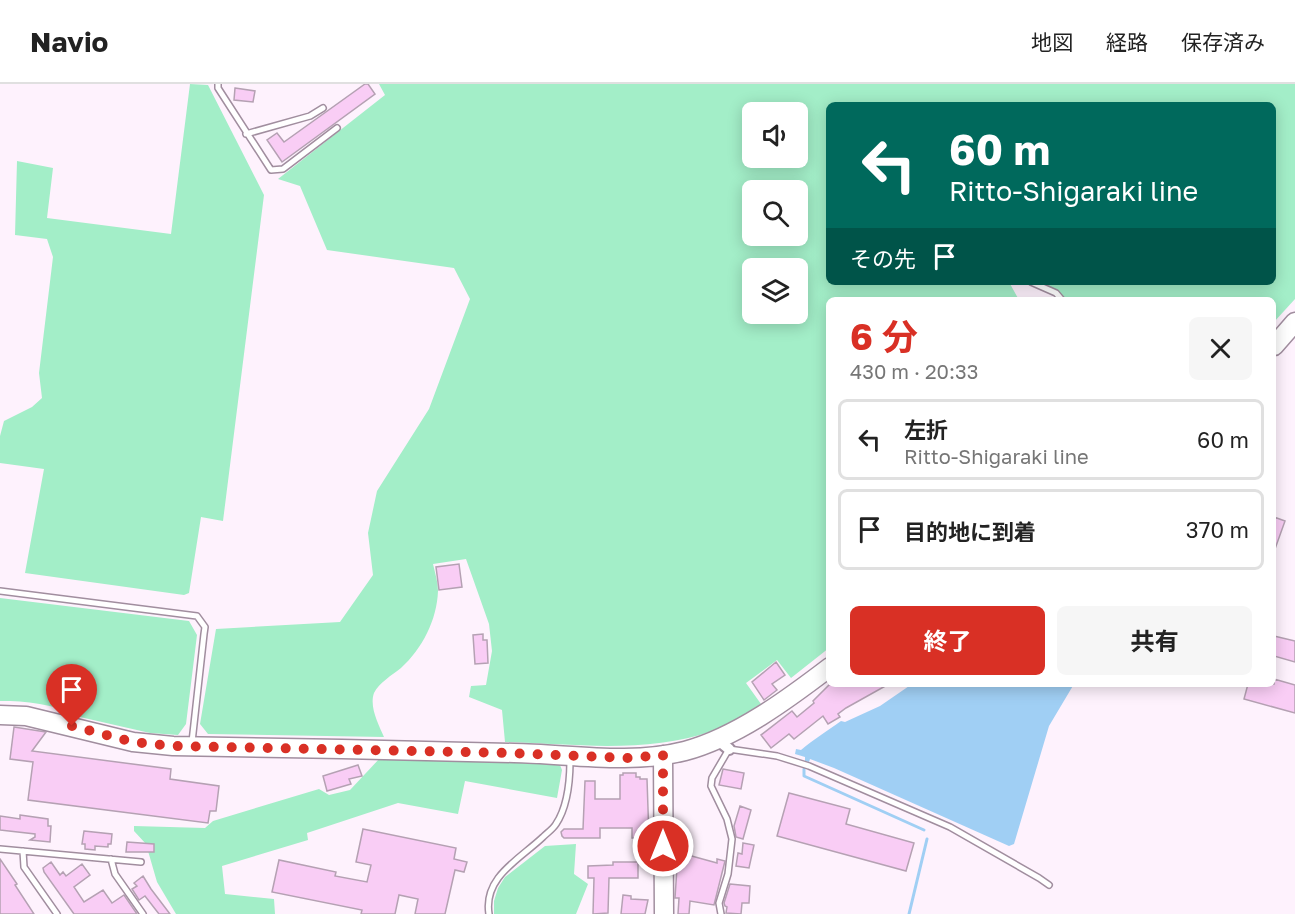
<!DOCTYPE html>
<html lang="ja">
<meta charset="utf-8">
<style>
:root{--surface:#fff;--page:#f6f6f6;--text:#222;--muted:#767676;--line:#e0e0e0;--accent:#d93025}
body{margin:0;font-family:"Golos Text","Noto Sans JP",sans-serif;background:var(--page);color:var(--text);height:100vh;display:flex;flex-direction:column;font-size:22px;white-space:nowrap}
*{box-sizing:border-box;margin:0}
p{font-size:20px;color:var(--muted)}
.icon{flex:none;width:33px;height:33px;fill:none;stroke:currentColor;stroke-width:2;stroke-linecap:round;stroke-linejoin:round}
.map{position:relative;flex:1;overflow:hidden}
.side{position:absolute;left:826px;top:213px;width:450px;height:390px;display:flex;flex-direction:column;background:var(--surface);border-radius:9px;box-shadow:0 3px 15px #0003}
.side>*{flex:none}
.top-card{position:absolute;left:826px;top:18px;width:450px;height:183px;border-radius:9px;box-shadow:0 3px 15px #0003;background:#00695c;color:#fff;overflow:hidden}
.fabs{position:absolute;left:742px;top:18px;display:grid;gap:12px}
.fabs a{display:grid;place-items:center;width:66px;height:66px;border-radius:9px;background:var(--surface);box-shadow:0 3px 15px #0003;font-size:30px}
.pin{position:absolute;display:grid;place-items:center;width:51px;height:51px;color:#fff;margin:-62px -26px;border-radius:50% 50% 50% 0;rotate:-45deg;box-shadow:0 0 6px #0007}
.pin .icon{rotate:45deg}
.me{position:absolute;width:66px;margin:-33px;rotate:0deg;stroke-linejoin:round;filter:drop-shadow(0 0 4px #0008)}
.turn{display:flex;align-items:center;gap:21px;height:126px;padding:0 24px;font-size:27px}
.turn .icon{width:78px;height:78px;stroke-width:2.5}
.turn b{display:block;font-size:42px;line-height:51px}
.then{display:flex;align-items:center;height:57px;padding:0 24px;background:#0003;gap:12px;font-size:22px}
.round{display:grid;place-items:center;flex:none;width:63px;height:63px;border-radius:9px;background:var(--page)}
.head{display:flex;align-items:center;justify-content:space-between;height:102px;padding:0 24px}
h1{font-size:36px;font-weight:700;line-height:45px;color:var(--accent)}
.action{display:flex;gap:12px;margin-top:auto;padding:12px 24px}
.action a{flex:1;height:69px;border-radius:9px;background:var(--accent);color:#fff;font-size:24px;font-weight:700;line-height:69px;text-align:center}
.action a+a{background:var(--page);color:var(--text)}
ul{padding:0;list-style:none}
li{display:flex;align-items:center;gap:18px;height:81px;margin:0 12px 9px;padding:0 12px;border:3px solid var(--line);border-radius:9px}
li div{flex:1}
li b{display:block;font-size:22px}
li em{font-style:normal}
header{display:flex;align-items:center;gap:36px;box-sizing:border-box;height:84px;padding:0 30px;background:var(--surface);border-bottom:2px solid var(--line)}
header strong{font-size:28px}
nav{display:flex;gap:33px;margin-inline-start:auto;font-size:21px}
.map>svg:first-child{display:block}
.green{fill:#a3eec8;fill-rule:evenodd}
.water{fill:#a0cff4}
.lines{fill:none;stroke-linecap:round;stroke-linejoin:round}
.stream{stroke:#a0cff4;stroke-width:3}
.building{fill:#f9cdf5;stroke:#b5a1b3;stroke-width:1.5}
.lane-casing{stroke:#a18e9f;stroke-width:8}
.street-casing{stroke:#a18e9f;stroke-width:14}
.primary-casing{stroke:#a18e9f;stroke-width:21}
.lane{stroke:#fff;stroke-width:5}
.street{stroke:#fff;stroke-width:10}
.primary{stroke:#fff;stroke-width:18}
.route{stroke:#d93025;stroke-width:10;stroke-dasharray:0 18}
</style>
<header>
<strong>Navio</strong>
<nav><a>地図</a><a>経路</a><a>保存済み</a></nav>
</header>
<div class="map">
<svg width="1295" height="830" viewBox="0 0 1295 830">
<rect width="100%" height="100%" fill="#fef2fd"/>
<path class="green" d="M190,0L208,1L264,111L223,437L201,433L189,509L184,511L25,489L44,385L0,379V352L4,337L32,323L42,314L39,289L53,173L47,155L15,151L17,77L53,84L47,134L171,150Z
M379,0H1295V215L1274,238V216H1066L1055,207L1035,198H1274V21H830V198H1009L1019,216H830L829,564L791,594L777,576L746,599L761,620C745,630 729,640 712,647C649,670 571,660 505,658L502,626L469,613L471,602L486,601L492,567L489,540L466,475L433,480C435,489 438,498 438,507C437,536 422,565 401,584C392,591 379,599 374,609C369,623 379,641 384,653L208,650L200,640L216,545L340,538L373,491L368,449L377,407L429,325L470,215L454,184L327,166L300,102L278,95L385,11ZM753,28H798V74H753ZM753,106H798V152H753ZM753,184H798V230H753Z
M0,514L189,537L197,551L186,640L178,651L150,649L80,633C60,621 23,616 0,617Z
M380,674L554,677L560,681L562,686L557,714L465,697L458,730L398,719L307,749L308,756L222,782L225,810L274,815L275,830H176L157,798L146,760L134,747V742L205,744L213,737L319,705L329,711L350,706Z
M576,760L574,790L588,800L576,830H494V817L498,804L505,793L545,762Z"/>
<path class="water" d="M912,600H1074L1049,642L1014,760L1009,762L834,684L810,675L809,678L805,677V673L795,670L796,665L801,666C814,655 827,647 841,637L845,638L880,622Z"/>
<g class="lines">
<path class="stream" d="M804,685V692L924,746
M909,830L927,755"/>
</g>
<path class="building" d="M365,0H368L375,10L282,78L267,56L277,49L284,58Z
M235,4L255,7L253,18L234,16Z
M1274,433L1285,437L1275,465L1274,464Z
M459,480L462,503L439,506L436,483Z
M483,550V556H487L488,579L475,580L473,551Z
M1274,552L1295,557V578L1274,572Z
M776,578L785,591L772,600L777,606L764,616L752,598Z
M1274,595L1295,601V629L1244,615L1248,600H1274Z
M830,600H889L846,624L838,630L840,633L828,640L823,632L794,655L789,650L771,664L761,651L792,627L797,633L814,619L813,617Z
M14,643L46,648L32,667L171,685L170,695L219,702L216,727H210L208,739L28,716L33,678L10,675Z
M358,681L362,692L349,695L351,700L327,707L323,692Z
M723,685L744,689L741,705L719,701Z
M623,689H636V693H640V695H647L649,754H632V744H600V754H564L562,752L561,748L564,745H583L585,697H595V715H620V691H623Z
M789,709L850,725L846,740L914,759L906,787L777,752Z
M740,722L751,726L743,755L736,753L734,742Z
M20,731L48,735V742H51L50,758L30,756L35,753V750L0,746V732L20,735Z
M363,745L456,764L454,775L467,778L464,788L455,786L445,830H415L418,815L399,811L395,830H361L362,826L272,808L279,776L336,788L335,792L367,798L371,781L356,778Z
M84,747L112,750L111,760H108V763L95,762V766L85,765V760H82Z
M127,758L154,760V768H126Z
M743,759L754,761L749,784L736,782L738,769L742,770Z
M678,768L689,769L688,771L717,779V775L725,777L714,821L690,817L689,830H678L679,814H675Z
M0,775L17,800L15,801L34,830H0Z
M51,778L60,791L63,788L66,792L82,780L90,791L74,803L84,818L103,806L112,819L124,811L137,830H74L44,788L43,784Z
M613,778H638V794H609L608,829L593,830L594,794H588V782L613,781Z
M143,792L151,805L170,830H159L145,812L139,816L132,805L137,802L134,799Z
M730,800L750,802L749,819H742L741,830L726,829L727,823L725,822L724,819Z
M623,811L631,812V815L648,816L645,830H621Z"/>
<g class="lines">
<defs>
<path id="lane" d="M218,0V4L271,86L283,85L337,44
M246,50L310,32L323,24
M1031,198L1056,209L1062,216
M0,507L197,532L205,543L204,550L192,658
M0,765L141,778
M23,767L24,783L57,830
M111,775L115,790L143,830
M489,830C483,793 520,775 543,753C547,749 553,745 556,740C568,722 570,697 570,676
M721,830L719,819L728,790L732,755L727,735L711,702L712,694L729,665L777,672L809,682L950,743L1039,794L1049,801"/>
<path id="street" d="M718,656L729,665"/>
<path id="primary" d="M1274,262L1295,238
M0,631L26,632L133,658L173,662C287,664 400,666 514,669C570,670 630,681 685,667C737,653 788,615 830,583
M663,671L664,830"/>
</defs>
<use href="#lane" class="lane-casing"/>
<use href="#street" class="street-casing"/>
<use href="#primary" class="primary-casing"/>
<use href="#lane" class="lane"/>
<use href="#street" class="street"/>
<use href="#primary" class="primary"/>
</g>
<g class="lines">
<path class="route" d="M72,642L133,658L173,662L509,669L629,674L663,671V762"/>
</g>
</svg>
<div class="fabs">
<a><svg class="icon" aria-label="sound" viewBox="0 0 24 24"><path d="M4 9h4l5-4v14l-5-4H4zM17 9q2 3 0 6"/></svg></a>
<a><svg class="icon" aria-label="search" viewBox="0 0 24 24"><circle cx="10" cy="10" r="6"/><path d="M15 15l6 6"/></svg></a>
<a><svg class="icon" aria-label="layers" viewBox="0 0 24 24"><path d="M12 4l9 5-9 5-9-5zM3 14l9 5 9-5"/></svg></a>
</div>
<div class="pin" style="left:72px;top:642px;background:#d93025"><svg class="icon" aria-label="arrive" viewBox="0 0 24 24"><path d="M6 21V4h12l-3 4 3 4H6"/></svg></div>
<svg class="me" style="left:663px;top:762px" viewBox="-20 -20 40 40"><circle r="17" fill="#d93025" stroke="#fff" stroke-width="3"/><path d="M0-11L8 9 0 5-8 9z" fill="#fff"/></svg>
<div class="top-card">
<div class="turn"><svg class="icon" aria-label="left" viewBox="0 0 24 24"><path d="M17 20v-9H6M10 6l-5 5 5 5"/></svg><div><b>60 m</b>Ritto-Shigaraki line</div></div>
<div class="then">その先<svg class="icon" aria-label="arrive" viewBox="0 0 24 24"><path d="M6 21V4h12l-3 4 3 4H6"/></svg></div>
</div>
<section class="side">
<div class="head"><div><h1>6 分</h1><p>430 m · 20:33</p></div><a class="round"><svg class="icon" aria-label="close" viewBox="0 0 24 24"><path d="M6 6l12 12M18 6L6 18"/></svg></a></div>
<ul>
<li><svg class="icon" aria-label="left" viewBox="0 0 24 24"><path d="M17 20v-9H6M10 6l-5 5 5 5"/></svg><div><b>左折</b><p>Ritto-Shigaraki line</p></div><em>60 m</em></li>
<li><svg class="icon" aria-label="arrive" viewBox="0 0 24 24"><path d="M6 21V4h12l-3 4 3 4H6"/></svg><div><b>目的地に到着</b></div><em>370 m</em></li>
</ul>
<div class="action"><a>終了</a><a>共有</a></div>
</section>
</div>
